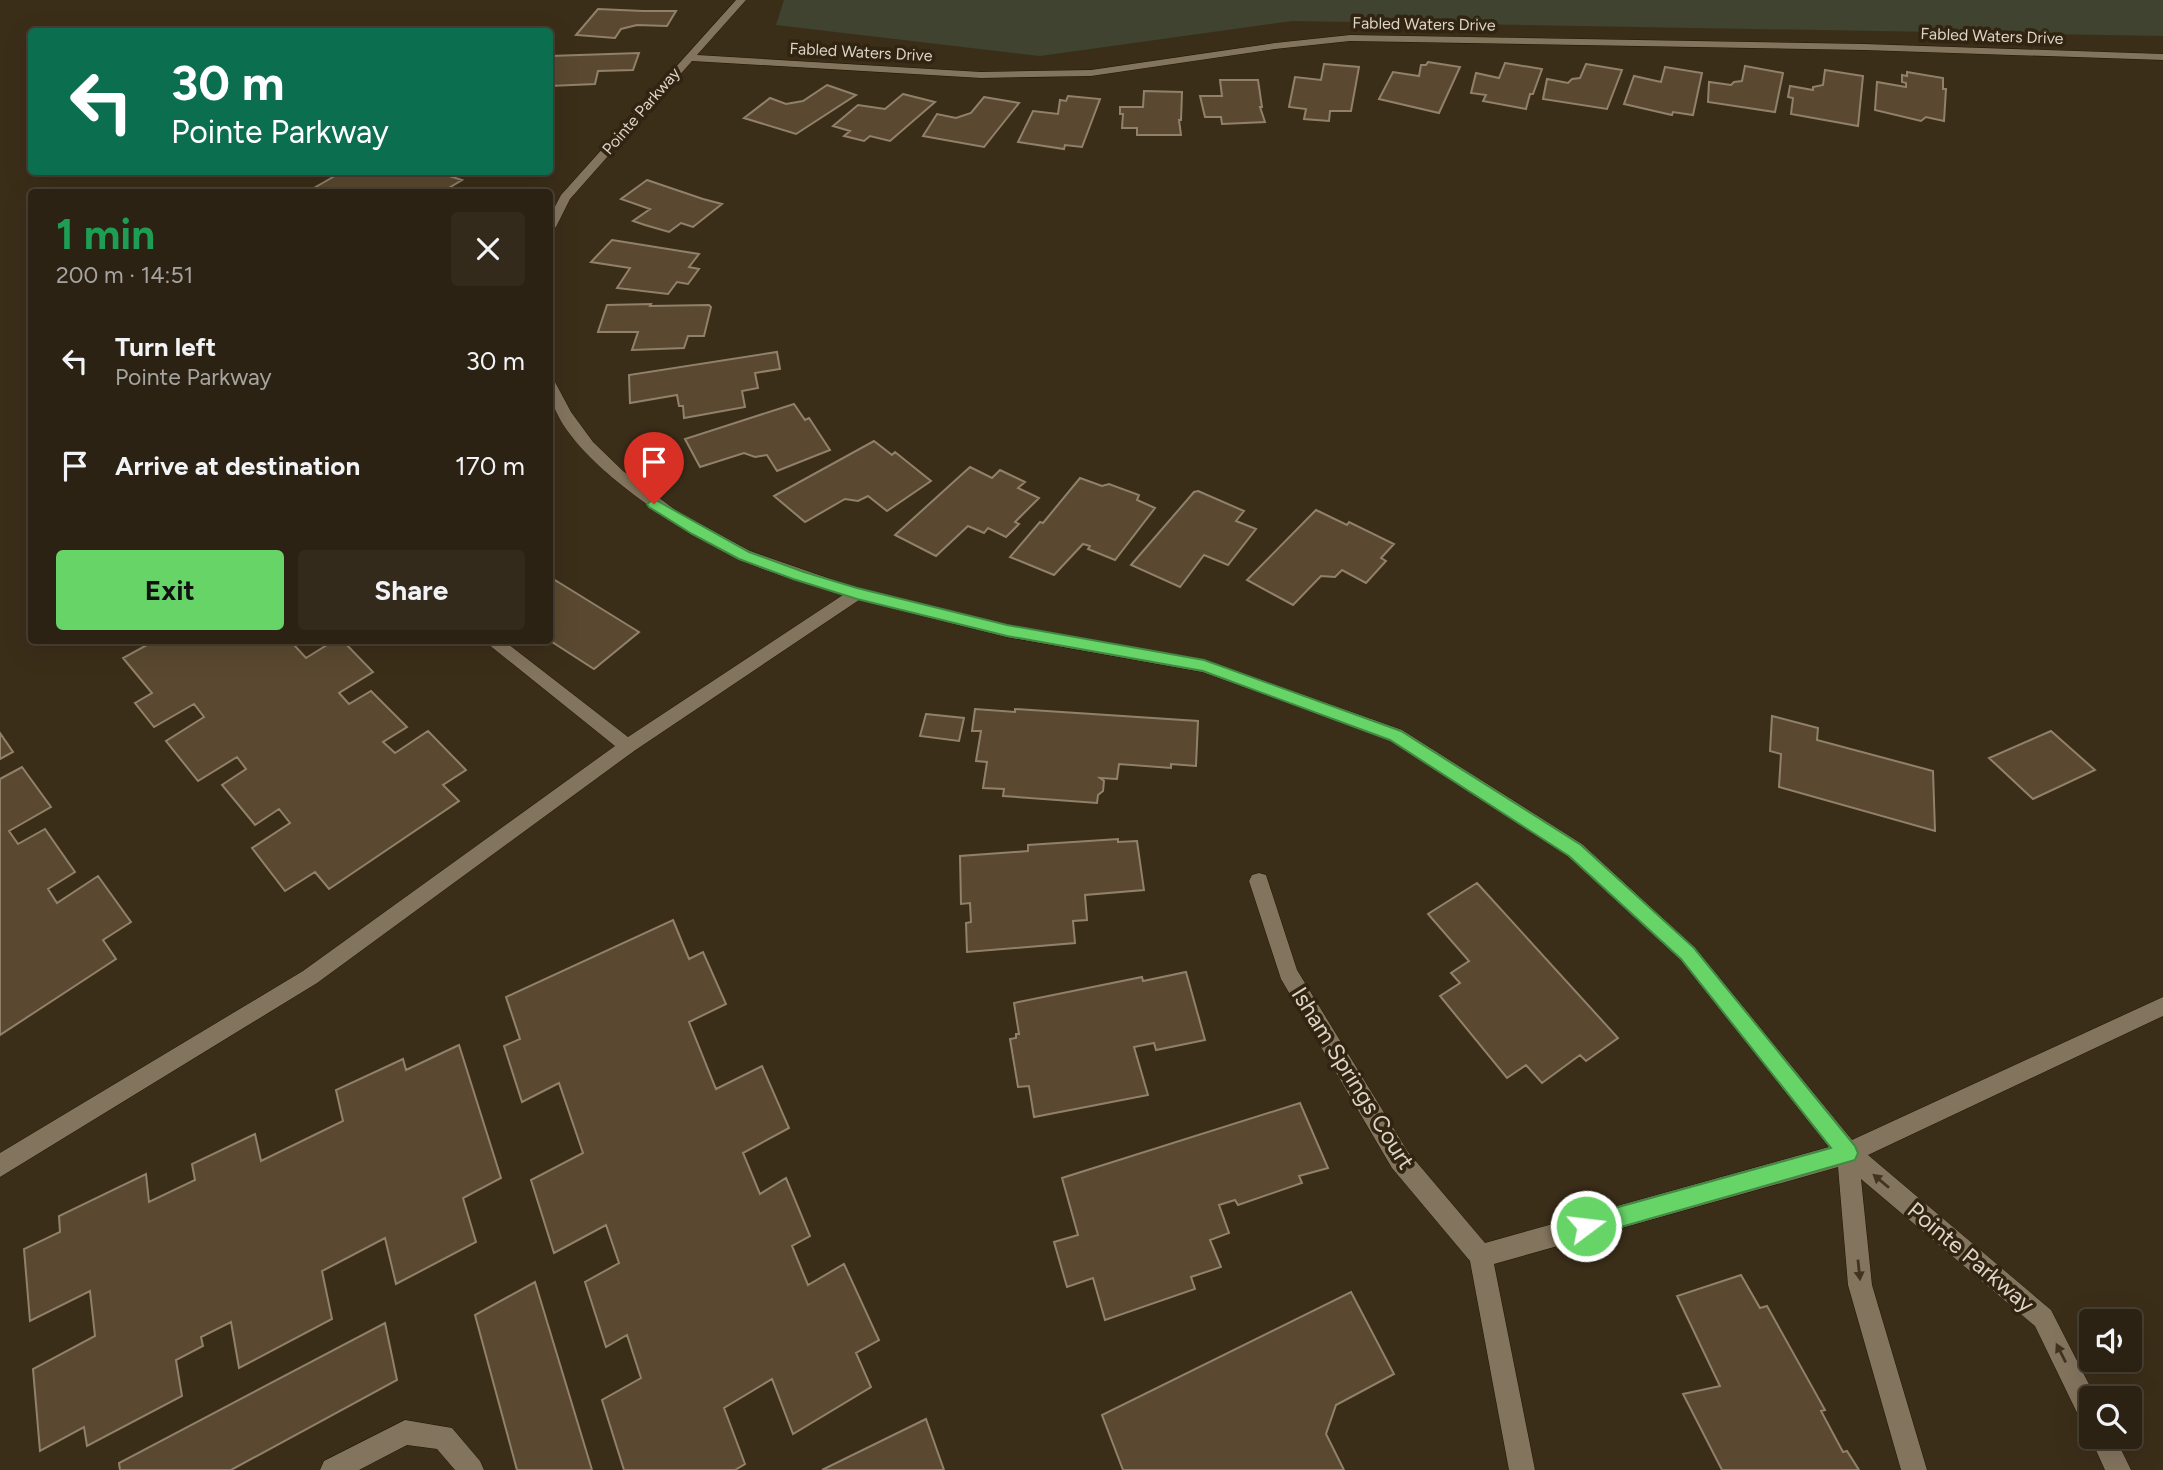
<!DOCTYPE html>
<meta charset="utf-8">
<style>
:root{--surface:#2c2213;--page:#342a1c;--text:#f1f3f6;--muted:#a6a4a0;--line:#483f33;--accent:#66d467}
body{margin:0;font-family:Figtree,sans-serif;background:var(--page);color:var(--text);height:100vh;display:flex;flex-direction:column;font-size:26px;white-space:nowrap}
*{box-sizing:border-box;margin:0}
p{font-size:23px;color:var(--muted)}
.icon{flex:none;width:38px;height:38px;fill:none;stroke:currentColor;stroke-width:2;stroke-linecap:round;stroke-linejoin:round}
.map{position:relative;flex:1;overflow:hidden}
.sheet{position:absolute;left:28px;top:189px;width:525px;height:455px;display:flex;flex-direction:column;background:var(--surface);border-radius:7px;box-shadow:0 7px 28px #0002,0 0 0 2px var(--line)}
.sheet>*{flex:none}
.hud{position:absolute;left:28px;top:28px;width:525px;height:147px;border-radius:7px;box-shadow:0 7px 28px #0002,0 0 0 2px var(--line);background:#0b6e4f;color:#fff;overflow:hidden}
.fabs{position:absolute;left:2079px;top:1309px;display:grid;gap:14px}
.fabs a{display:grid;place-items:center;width:63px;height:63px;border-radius:7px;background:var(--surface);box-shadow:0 7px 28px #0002,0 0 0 2px var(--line);font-size:35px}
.pin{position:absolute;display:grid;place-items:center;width:60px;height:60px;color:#fff;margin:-72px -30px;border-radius:50% 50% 50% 0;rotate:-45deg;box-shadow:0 0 7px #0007}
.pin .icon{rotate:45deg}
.me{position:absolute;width:77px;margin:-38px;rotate:75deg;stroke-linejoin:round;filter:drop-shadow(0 0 5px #0008)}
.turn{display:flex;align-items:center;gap:24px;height:147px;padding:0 28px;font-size:32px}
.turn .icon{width:91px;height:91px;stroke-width:2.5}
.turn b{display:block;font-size:49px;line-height:60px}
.round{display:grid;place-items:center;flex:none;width:74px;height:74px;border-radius:7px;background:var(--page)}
.overview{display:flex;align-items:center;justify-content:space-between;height:119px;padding:0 28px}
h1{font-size:42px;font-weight:700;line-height:52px;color:#1e9e55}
.cta{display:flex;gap:14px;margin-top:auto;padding:14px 28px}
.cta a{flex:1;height:80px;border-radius:7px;background:var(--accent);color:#111;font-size:28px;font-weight:700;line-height:80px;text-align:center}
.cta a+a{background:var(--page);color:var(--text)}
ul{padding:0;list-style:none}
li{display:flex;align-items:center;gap:21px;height:105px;padding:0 28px}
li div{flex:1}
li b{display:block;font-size:26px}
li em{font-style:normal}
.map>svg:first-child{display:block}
.green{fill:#3f432f}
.building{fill:#5a4930;stroke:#91816a;stroke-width:2}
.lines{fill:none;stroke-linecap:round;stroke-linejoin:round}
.minor-casing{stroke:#221603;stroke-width:1}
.minor{fill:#83745d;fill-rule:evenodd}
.oneway{fill:#41341f}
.route{fill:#66d467;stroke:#428a43;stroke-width:2}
.labels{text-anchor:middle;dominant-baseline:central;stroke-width:7;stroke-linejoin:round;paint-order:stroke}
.far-street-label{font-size:16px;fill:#dcd4c7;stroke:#312410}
.near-street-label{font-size:23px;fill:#dcd4c7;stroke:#312410}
</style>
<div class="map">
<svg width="2163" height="1470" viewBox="0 0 2163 1470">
<rect width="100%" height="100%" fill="#3b2e19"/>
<path class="green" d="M784,0H2163V36L1292,21L1040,56L776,25Z"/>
<path class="building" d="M598,9L643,11H676L667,26L637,25L621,29L615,38L576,35Z
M639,53L633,70L598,71L595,84L550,86V56Z
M1428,62L1460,67L1439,113L1379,99L1393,72L1419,76L1421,65H1426Z
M1505,63L1542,69L1533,94H1530L1526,109L1483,101L1486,95L1471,93L1476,73L1499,78Z
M1324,64L1359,67L1351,111H1330L1329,121L1304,119L1306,109L1289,107L1295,77L1321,80Z
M1586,64L1622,70L1607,109L1543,99L1547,79L1568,83L1572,79L1580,78Z
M1745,66L1783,73L1775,112L1708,102L1709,82L1731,85L1734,82L1742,81Z
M1665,67L1702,73L1693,115L1673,112L1672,115L1624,104L1634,76L1661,82Z
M1825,70L1863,76L1858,126L1791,114L1793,98L1788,97L1790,86L1813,90V87L1823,85Z
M1907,72L1943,78V89H1946L1944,121L1926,117L1921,121L1875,110L1877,82L1906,87V83L1902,82V75L1907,76Z
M1220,80H1258L1262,107H1260L1265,122L1222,124L1221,117H1205L1200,96H1222Z
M827,85L856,95L796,134L744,118L770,98L786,104L803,101Z
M1144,91L1182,92L1181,120H1179L1181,135H1137V128H1122L1123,114H1120V107H1143Z
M903,94L935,102L890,141L870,136L864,141L844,136L850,131L833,126L858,105L885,109Z
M1068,96L1100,99L1082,147L1065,145L1064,149L1018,142L1033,111L1058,114L1060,100L1066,101Z
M984,97L1019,103L984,147L923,136L937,114L956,118L971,113Z
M352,172H437L462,180L442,192H307L340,173L346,175Z
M647,180L703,199L722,204L693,227L681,223L669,232L645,225L633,221L650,209L621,199Z
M612,240L699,254L689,267L699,269L688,284L677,282L668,294L617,288L630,268L591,262Z
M651,304L650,306L709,305L711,307L704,336H688L684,348L632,350L638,332H598L607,305Z
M777,352L780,369L755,373L758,388L742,391L745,407L684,418L683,406H679L677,395L630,403L629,375Z
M794,404L805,420L809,418L830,450L777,471L767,455L755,457L744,453L700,467L685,439Z
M874,441L892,455L895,452L931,481L887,511L868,496L858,501L845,499L805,522L774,496Z
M970,467L992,478L1000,470L1025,482L1018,488L1039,498L1015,522L1019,524L1006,537L988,528L984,533L968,526L936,556L895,535Z
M1080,478L1102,486L1109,484L1139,495L1137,500L1155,508L1115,560L1088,549L1090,546L1083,544L1054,575L1010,557L1040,522L1043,523Z
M1198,491L1244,511L1236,521L1256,529L1228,565L1204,555L1180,587L1131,565L1194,492Z
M1316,510L1347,525L1349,522L1394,544L1381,558L1386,561L1366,583L1342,570L1335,577L1321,576L1293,605L1247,580Z
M550,577L639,632L594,669L549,640Z
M156,640H303L294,645L306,658L335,640H342L373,672L339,693L349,704L371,691L407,727L383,742L395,753L428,731L466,770L443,785L459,801L329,889L315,872L285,891L252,848L290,823L279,809L255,825L222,785L246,769L237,757L198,781L166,741L204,717L194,704L154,727L135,703L152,693L123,658Z
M975,709L1015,712V709L1198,721L1196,766L1171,764V768L1119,764L1117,779L1100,778L1104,781L1103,791L1098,795L1097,803L1003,796L1004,789L983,788L987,762L976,761L981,731H972Z
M926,714L964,718L959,741L920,736Z
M1772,716L1818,728L1817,740L1933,771L1935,831L1779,787L1781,754L1770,751Z
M2051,731L2095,770L2033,799L1989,758Z
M0,733L13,752L0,759Z
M22,767L51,807L9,831L18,844L45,829L75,872L48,889L57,903L98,876L131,922L103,940L116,959L0,1035V779Z
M1118,839V842L1137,841L1144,890L1085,895L1087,920L1073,921L1075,943L967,952L966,923L971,922L970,903L961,904L960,856L1028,851V845Z
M1477,883L1618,1038L1586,1061L1580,1055L1542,1083L1526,1065L1507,1078L1440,996L1460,983L1451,973L1469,961L1428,914Z
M673,920L689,959L703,952L726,1004L689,1022L716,1089L762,1066L789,1128L743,1153L760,1194L786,1178L810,1236L792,1246L808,1285L844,1264L879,1340L856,1353L871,1387L793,1434L772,1379L724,1408L745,1464L735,1470H624L602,1400L641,1378L627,1335L606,1347L585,1282L619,1263L606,1225L554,1253L531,1180L583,1153L559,1083L522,1102L504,1046L520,1039L506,997Z
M1186,972L1205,1040L1156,1050L1154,1043L1134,1047L1148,1095L1034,1117L1029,1086L1018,1087L1010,1039L1016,1038V1034H1019L1014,1003L1142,977L1143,981Z
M459,1045L501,1178L463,1198L476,1242L396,1284L385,1238L322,1271L332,1319L239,1368L231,1322L201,1337L203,1346L176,1360L182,1396L87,1446L84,1427L40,1451L33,1369L95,1336L90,1291L30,1321L24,1249L60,1232L59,1216L146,1174L149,1202L195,1180L192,1164L255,1134L261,1161L343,1121L336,1090L403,1059L406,1070Z
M1300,1103L1328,1168L1299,1176L1302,1183L1238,1205L1235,1200L1219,1205L1229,1233L1210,1240L1221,1267L1191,1277L1195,1289L1105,1320L1093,1278L1067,1287L1054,1242L1078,1235L1062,1178Z
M1741,1275L1760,1308L1767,1306L1825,1410L1821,1411L1843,1452L1847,1451L1859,1470H1722L1683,1394L1720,1386L1677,1296Z
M535,1282L592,1470H517L475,1315Z
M1351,1292L1394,1374L1336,1405L1326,1434L1344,1470H1123L1102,1415Z
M385,1323L397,1380L231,1470H120L119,1463Z
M926,1419L944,1470H822Z"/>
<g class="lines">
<defs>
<path id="minor" d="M736,0H746L697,55L981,72L1091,70L1275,43L1350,35L1864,44L2163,54V60L1864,50L1350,41L1275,49L1091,76L981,78L692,61L570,199L556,227L550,231V216L561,195Z
M550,381L555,382L571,412L593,442L623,471L678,512L750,551L859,589L1007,625L1204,660L1402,730L1582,844L1695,948L1852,1140L2163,997V1016L1868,1155L2051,1310L2096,1398H2091V1426L2082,1423L2035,1326L1861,1179L1872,1285L1927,1470H1901L1848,1285L1838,1167L1494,1264L1535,1470H1509L1470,1261L1392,1168L1281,979L1249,881L1252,875L1259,873L1266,875L1297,970L1408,1152L1485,1243L1829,1147L1681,960L1568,856L1390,740L1203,672L1007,637L859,600L634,751L317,983L0,1177V1153L303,971L615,746L483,640H503L628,737L843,595C808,583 770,574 737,558C684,533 543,446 550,381Z
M405,1420L452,1428L480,1461L484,1470H455L437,1449L407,1445L359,1470H320L324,1461Z
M2091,1433V1437H2115L2131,1470H2105L2090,1437Z"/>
</defs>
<use href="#minor" class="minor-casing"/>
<use href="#minor" class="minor"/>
</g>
<defs><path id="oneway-solid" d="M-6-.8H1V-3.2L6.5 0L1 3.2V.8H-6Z" transform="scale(1.75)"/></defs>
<g class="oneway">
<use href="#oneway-solid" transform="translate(1881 1181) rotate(-140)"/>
<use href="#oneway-solid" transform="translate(1859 1270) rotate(84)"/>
<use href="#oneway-solid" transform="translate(2061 1353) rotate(-117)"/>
</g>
<path class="route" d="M654,499L749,552L804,572L857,588L1007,625L1204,660L1401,731L1581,845L1694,948L1855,1146L1858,1153L1855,1160L1586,1237L1579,1234L1576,1226L1579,1219L1586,1216L1831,1148L1681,959L1569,856L1390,740L1203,671L1007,636L857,599L793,579L739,559L692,534L649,507L647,504Z"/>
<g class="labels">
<g class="far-street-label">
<text transform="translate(1424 24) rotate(1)">Fabled Waters Drive</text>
<text transform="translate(1992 36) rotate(2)">Fabled Waters Drive</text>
<text transform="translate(861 52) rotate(3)">Fabled Waters Drive</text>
<text transform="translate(641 111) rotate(-49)">Pointe Parkway</text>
</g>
<g class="near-street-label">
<text transform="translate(1353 1078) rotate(58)">Isham Springs Court</text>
<text transform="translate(1971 1257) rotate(40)">Pointe Parkway</text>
</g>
</g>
</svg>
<div class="fabs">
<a><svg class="icon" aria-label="sound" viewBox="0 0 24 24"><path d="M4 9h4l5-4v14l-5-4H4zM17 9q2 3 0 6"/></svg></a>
<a><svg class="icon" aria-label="search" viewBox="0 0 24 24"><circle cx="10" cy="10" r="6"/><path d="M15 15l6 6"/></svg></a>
</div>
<div class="pin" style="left:654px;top:504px;background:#d93025"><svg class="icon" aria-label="arrive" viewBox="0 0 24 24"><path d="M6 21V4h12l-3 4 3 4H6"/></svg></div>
<svg class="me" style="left:1586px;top:1226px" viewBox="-20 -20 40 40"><circle r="17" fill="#66d467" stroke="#fff" stroke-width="3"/><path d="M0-11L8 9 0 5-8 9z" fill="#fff"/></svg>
<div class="hud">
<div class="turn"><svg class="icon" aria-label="left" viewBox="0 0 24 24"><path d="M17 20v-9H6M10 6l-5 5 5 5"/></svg><div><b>30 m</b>Pointe Parkway</div></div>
</div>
<section class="sheet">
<div class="overview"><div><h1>1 min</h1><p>200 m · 14:51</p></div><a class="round"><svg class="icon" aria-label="close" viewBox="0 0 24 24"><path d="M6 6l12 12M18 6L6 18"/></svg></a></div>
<ul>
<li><svg class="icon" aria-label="left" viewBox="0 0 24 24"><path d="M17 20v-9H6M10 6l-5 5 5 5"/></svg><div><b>Turn left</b><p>Pointe Parkway</p></div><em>30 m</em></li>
<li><svg class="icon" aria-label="arrive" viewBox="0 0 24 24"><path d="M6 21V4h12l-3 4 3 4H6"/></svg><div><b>Arrive at destination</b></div><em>170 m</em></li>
</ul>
<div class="cta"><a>Exit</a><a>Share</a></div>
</section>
</div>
